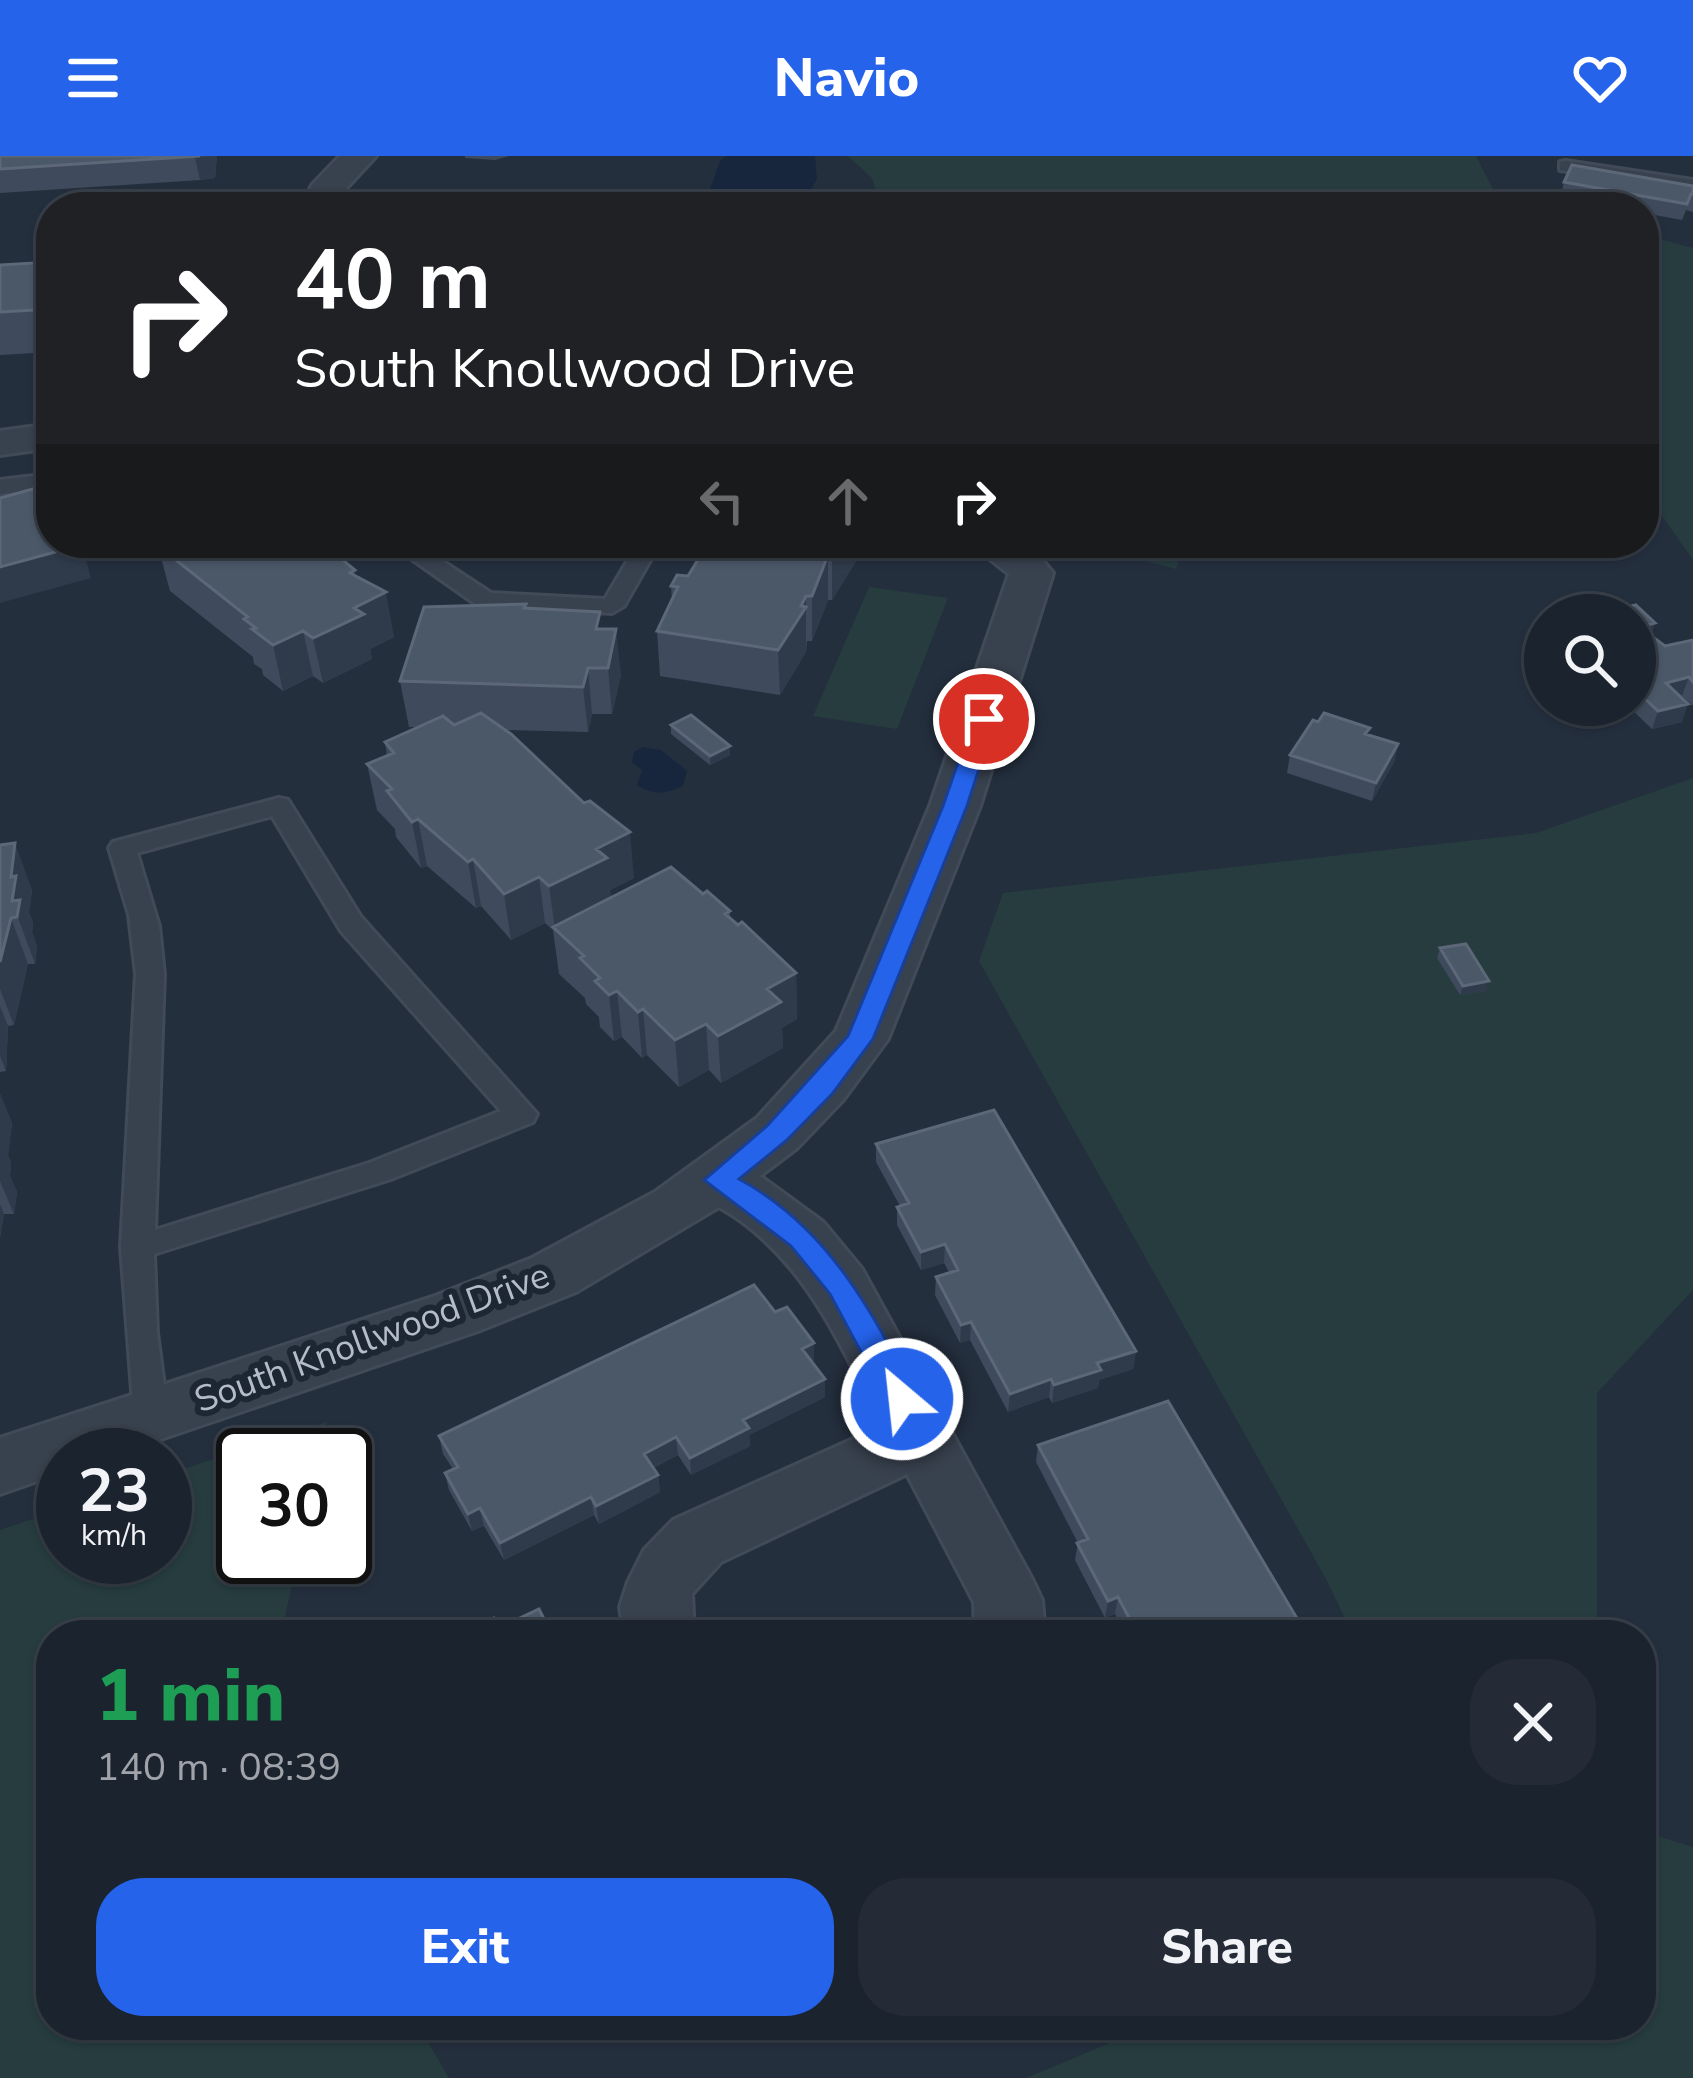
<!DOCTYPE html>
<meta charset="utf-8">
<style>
:root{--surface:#1b232e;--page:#242b36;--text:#f1f3f6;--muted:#a0a4aa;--line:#39404a;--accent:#2563eb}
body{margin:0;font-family:"Nunito Sans",sans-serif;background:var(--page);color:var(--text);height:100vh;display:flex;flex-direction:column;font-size:45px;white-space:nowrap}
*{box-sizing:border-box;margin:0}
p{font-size:39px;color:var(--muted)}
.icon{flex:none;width:66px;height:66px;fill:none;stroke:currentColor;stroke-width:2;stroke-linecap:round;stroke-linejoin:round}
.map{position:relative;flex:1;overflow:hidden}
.panel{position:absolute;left:36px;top:1464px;width:1620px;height:420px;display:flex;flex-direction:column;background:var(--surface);border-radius:48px;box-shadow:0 3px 9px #0004,0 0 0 3px var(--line)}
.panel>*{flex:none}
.guide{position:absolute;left:36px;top:36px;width:1623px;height:366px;border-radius:48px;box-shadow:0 3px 9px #0004,0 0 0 3px var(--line);background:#202124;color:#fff;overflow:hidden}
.tools{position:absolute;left:1524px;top:438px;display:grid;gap:24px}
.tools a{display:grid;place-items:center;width:132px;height:132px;border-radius:50%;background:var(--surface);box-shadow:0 3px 9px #0004,0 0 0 3px var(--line);font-size:60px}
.speed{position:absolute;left:36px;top:1272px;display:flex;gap:24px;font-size:60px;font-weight:700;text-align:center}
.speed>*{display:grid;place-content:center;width:156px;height:156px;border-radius:50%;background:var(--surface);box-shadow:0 3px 9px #0004,0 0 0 3px var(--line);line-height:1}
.speed small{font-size:30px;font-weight:400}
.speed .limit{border:6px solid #111;border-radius:18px;background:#fff;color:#111}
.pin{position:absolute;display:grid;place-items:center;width:102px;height:102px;color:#fff;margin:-51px;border:6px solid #fff;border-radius:50%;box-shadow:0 3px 12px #0007}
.me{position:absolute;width:132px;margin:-66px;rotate:332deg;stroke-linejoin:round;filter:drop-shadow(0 0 9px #0008)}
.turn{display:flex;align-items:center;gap:42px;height:252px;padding:0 60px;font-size:54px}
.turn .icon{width:156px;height:156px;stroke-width:2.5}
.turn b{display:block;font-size:84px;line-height:102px}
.lanes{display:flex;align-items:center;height:114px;padding:0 60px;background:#0003;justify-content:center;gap:60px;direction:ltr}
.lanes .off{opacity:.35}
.round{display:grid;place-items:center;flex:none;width:126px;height:126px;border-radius:48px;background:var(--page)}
.summary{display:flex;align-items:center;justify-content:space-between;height:204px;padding:0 60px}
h1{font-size:72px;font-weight:800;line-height:90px;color:#1e9e55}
.primary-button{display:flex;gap:24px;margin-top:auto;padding:24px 60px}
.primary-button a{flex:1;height:138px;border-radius:48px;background:var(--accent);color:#fff;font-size:48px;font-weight:800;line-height:138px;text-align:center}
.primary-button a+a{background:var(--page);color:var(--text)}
header{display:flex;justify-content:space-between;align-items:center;height:156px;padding:0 60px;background:var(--accent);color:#fff;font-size:54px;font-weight:800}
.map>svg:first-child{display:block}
.green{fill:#263c3f}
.water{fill:#17263c}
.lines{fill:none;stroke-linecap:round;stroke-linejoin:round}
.service-casing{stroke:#414a57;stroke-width:6}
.minor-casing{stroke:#414a57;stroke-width:6}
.service{fill:#38414e;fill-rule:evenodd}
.minor{fill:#38414e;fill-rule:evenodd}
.wall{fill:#3f4b5c}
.shaded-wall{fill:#2f3b4b}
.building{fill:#4b5868;stroke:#5c6777;stroke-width:3}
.route{fill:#2563eb;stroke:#184099;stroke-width:3}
.labels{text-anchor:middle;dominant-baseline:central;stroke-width:12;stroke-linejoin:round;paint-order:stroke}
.street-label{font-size:36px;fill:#b4bcc9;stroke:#1d2633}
</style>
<header><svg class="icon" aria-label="menu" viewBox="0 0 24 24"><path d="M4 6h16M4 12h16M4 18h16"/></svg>Navio<svg class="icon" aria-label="heart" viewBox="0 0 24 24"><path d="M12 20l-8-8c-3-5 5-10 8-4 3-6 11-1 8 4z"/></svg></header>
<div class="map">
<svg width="1693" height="1922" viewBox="0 0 1693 1922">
<rect width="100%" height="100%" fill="#242f3e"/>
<path class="green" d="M848,0H1476L1496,39L1541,51H881L872,22Z
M1644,79L1693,92V404L1644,334Z
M1076,387H1184L1176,413Z
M869,431L948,442L897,573L813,560Z
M1693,622V1134L1597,1237V1479H1353L1326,1423L979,805L1003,737L1536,677Z
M327,1266L320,1299H243V1401H298L281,1479H51V1869H418L449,1922H0V1374L63,1353V1401H165V1319Z
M1641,1675L1693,1691V1922H1026L1153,1869H1641Z"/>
<path class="water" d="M726,0H815L817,23L800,51H724L715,49L708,39L720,5Z
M643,591L661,594L687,615L683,630C664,638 655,640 637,629L642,614L632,606L634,596Z"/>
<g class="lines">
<defs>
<path id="service" d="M1566,5L1693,24V34L1560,14V6Z
M51,318V332L0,338V324Z
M389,387H415L491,437L605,443L638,387H660L624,450L612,457L477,449Z
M279,642L288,644L361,761L537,958L533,966L391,1023L154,1098L157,1177L168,1260L163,1270L151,1274L139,1270L134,1260L121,1091L136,818L129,759L109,692L113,686ZM272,660L341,775L501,955L369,1007L155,1074L164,818L159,770L137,697Z"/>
<path id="minor" d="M340,0H376L340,39L335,51H301L312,29Z
M51,268V292L0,299V275Z
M969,387H1028L1053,417L980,650L888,883L843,944L797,992L760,1020L823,1066L862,1113L1032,1423L1042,1444L1045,1479H975L974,1446L907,1318L721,1406L692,1438L694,1479H624L620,1451L628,1426L644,1394L673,1364L882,1270C840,1188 803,1098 719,1051L576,1136L478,1175L114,1299H63V1316L0,1338V1282L435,1140L532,1102L655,1036L757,962L836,875L930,650L1009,418Z"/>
</defs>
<use href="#service" class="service-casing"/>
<use href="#minor" class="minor-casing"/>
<use href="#service" class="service"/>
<use href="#minor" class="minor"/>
</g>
<path class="wall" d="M0,0H217L215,22L200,24L0,37Z
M465,0H509L495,4L465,2Z
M1564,26L1693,30V56L1686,54L1682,64L1644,57V51H1611L1560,42Z
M51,106V196L0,199V109Z
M856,387V405L832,444H828L812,485H807L806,496L780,539L660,520L657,475L672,444L671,430L688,420Z
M158,390H326L356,420L394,481L370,493L372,503L323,527L313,520L283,535L263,519L262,513L254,508L253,501L170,435Z
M526,452L601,473L621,519L612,558H592L588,576L505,574L634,722L610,734L611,742L703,738L730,755V762L796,817L797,863L782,872L783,892L721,927L709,914L679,931L647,899L642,902L622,881L614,885L600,871L599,861L586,848L585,842L559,818L553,774L545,767L511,784L481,750L476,752L427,710L421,712L396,681L395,673L377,654L367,608L387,600L385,586L417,571H409L400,525Z
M1635,459L1651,480L1665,490L1693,484V550L1682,540H1680L1682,566L1652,573L1627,549H1635Z
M671,569L730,590V599L710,609L671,578Z
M1368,579L1398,588L1394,606L1372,645L1287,617L1290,599Z
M0,689L32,734L29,756L33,767L32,776L37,791L35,808H28L14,869L8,870L6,915L0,916Z
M1440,792L1486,835L1460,839L1437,802Z
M0,938L12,967L8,999L11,1007L10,1020L17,1036L14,1058H4L0,1082Z
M876,988L1136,1195L1133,1213L1099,1224L1098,1232L1052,1247L1049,1241L1008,1256L970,1184L960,1187L935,1139L936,1121L949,1116L944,1107L921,1114L897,1069V1051L900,1050L876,1006Z
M775,1156L814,1187V1205L812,1206L825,1223V1241L749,1279L750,1290L691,1319L678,1299L653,1312L658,1319L660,1336L599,1368L594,1359L504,1404L484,1370L472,1375L449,1334L445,1317L453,1313L443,1298L439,1280Z
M1038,1289L1304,1479H1126L1115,1458L1105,1462L1075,1404L1078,1387L1036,1306Z
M806,1869H849L813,1886Z"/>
<path class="shaded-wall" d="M217,0L215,22L200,24L195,1Z
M73,387H96V390L83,393L91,422L0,447V411Z
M840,387H856V405L832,444V400Z
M828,399V444L812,485V440Z
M355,414L362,448L386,436L394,481L370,493L372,503L323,527L313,482L350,417Z
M806,440V496L780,539L778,494Z
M1655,467L1650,485L1639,471Z
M616,473L621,519L612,558L608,512Z
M303,475L313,520L283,535L273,489Z
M588,512L592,558L588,576L583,531Z
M1689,521L1682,540L1660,545L1666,527Z
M1688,548L1682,566L1652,573L1658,555Z
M1398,588L1394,606L1372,645L1376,627Z
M730,590V599L710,609V600Z
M418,663L427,710L421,712L412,666Z
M630,676L634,722L610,734L611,748L555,773L549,730L596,693Z
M15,687L32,734L29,756L33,767L32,776L37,791L35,808L12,745L11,721Z
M473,703L481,750L476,752L468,706Z
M539,721L545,767L511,784L504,738Z
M11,762L28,808L14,869L0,833V806Z
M796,817L797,863L782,872L783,892L721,927L718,880L767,833Z
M1489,825L1486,835L1460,839L1463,830Z
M617,835L622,881L614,885L609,839Z
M0,850L8,870L6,915L0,900Z
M643,853L647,899L642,902L638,856Z
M706,868L709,914L679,931L675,884Z
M0,938L12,967L8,999L11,1007L10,1020L17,1036L14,1058L0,1025Z
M0,1048L4,1058L0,1082Z
M945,1088L944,1107L921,1114V1096Z
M971,1166L970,1184L960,1187L961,1169Z
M814,1187V1205L802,1211V1193Z
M1136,1195L1133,1213L1099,1224L1098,1232L1052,1247L1054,1229L1097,1207Z
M825,1223V1241L749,1279L750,1290L691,1319L690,1302L743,1264Z
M1051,1223L1049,1241L1008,1256L1010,1238Z
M676,1281L678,1299L646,1315L644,1298Z
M658,1319L660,1336L599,1368L596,1350Z
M591,1341L594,1359L504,1404L500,1387Z
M480,1352L484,1370L472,1375L468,1358Z
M1118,1441L1115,1458L1105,1462L1108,1445Z
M818,1869H849L813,1886V1872Z"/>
<path class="building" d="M0,0H200L0,13Z
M1572,9L1693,30V38H1691L1687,48L1564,26Z
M51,106V153L0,156V109Z
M51,328V387H80L81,389L0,411V342Z
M165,387H322L355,414L350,417L386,436L354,452L364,458L313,482L303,475L273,489L252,473L256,472L244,463L248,461L158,390Z
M708,387H840L832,400L828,399L812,440H806L801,450L806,451L778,494L657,475L678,431L671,430L677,419L688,420Z
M526,448L524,452L600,456L596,473H616L608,512H588L583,531L400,525L424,451Z
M1636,449L1655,467L1639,471L1665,490L1693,484V526L1689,521L1666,527L1688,548L1658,555L1635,533V459H1589Z
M481,557L511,578L584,647L590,645L630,676L596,693L607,702L549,730L539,721L504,738L473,703L468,706L418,663L412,666L387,635L392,633L367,608L394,597L385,586L443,560L454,569Z
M1324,557L1370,572L1365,578L1398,588L1376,627L1290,599L1313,564L1318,566Z
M691,559L730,590L710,600L671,569Z
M15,687L11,721L16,720L12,745L20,744L17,761L11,762L0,806V689Z
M671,711L703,738L707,735L730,755L725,758L738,769L742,766L796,817L767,833L781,846L718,880L706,868L675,884L643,853L638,856L617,835L609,839L595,825L600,822L580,802L584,800L553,771Z
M1466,788L1489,825L1463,830L1440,792Z
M994,954L1136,1195L1097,1207L1101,1214L1054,1229L1051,1223L1010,1238L971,1166L961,1169L936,1121L958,1114L945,1088L921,1096L897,1051L909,1047L876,988Z
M754,1129L775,1156L787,1151L814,1187L802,1193L825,1223L743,1264L749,1272L690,1302L676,1281L644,1298L658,1319L596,1350L591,1341L500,1387L480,1352L468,1358L445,1317L458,1311L439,1280Z
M1168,1245L1305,1476L1296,1479H1138L1118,1441L1108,1445L1077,1387L1088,1383L1038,1289Z
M539,1453L552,1479H460L494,1462L499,1472Z"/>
<path class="route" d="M984,556L995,563L967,650L873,883L833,937L787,984L739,1023C828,1071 873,1156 917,1243L913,1252L902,1256L891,1252L830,1138L791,1090L704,1024L767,970L848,880L943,650L973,563Z"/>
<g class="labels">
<g class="street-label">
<text transform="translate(372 1182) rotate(-20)">South Knollwood Drive</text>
</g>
</g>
</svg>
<div class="tools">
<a><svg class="icon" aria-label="search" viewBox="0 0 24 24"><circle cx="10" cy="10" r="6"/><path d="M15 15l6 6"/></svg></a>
</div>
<div class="speed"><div>23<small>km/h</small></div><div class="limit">30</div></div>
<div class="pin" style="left:984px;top:563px;background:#d93025"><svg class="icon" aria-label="arrive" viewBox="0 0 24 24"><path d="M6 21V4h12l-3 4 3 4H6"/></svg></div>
<svg class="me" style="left:902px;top:1243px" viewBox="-20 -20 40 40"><circle r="17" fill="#2563eb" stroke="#fff" stroke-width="3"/><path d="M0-11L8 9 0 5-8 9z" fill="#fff"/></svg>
<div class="guide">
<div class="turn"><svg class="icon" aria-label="right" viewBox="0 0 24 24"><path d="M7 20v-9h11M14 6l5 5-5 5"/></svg><div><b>40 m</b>South Knollwood Drive</div></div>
<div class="lanes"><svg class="icon off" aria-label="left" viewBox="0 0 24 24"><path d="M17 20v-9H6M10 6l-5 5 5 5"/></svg><svg class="icon off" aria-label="ahead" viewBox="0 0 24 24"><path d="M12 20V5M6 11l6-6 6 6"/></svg><svg class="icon" aria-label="right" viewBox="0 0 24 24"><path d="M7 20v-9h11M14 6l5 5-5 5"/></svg></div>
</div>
<section class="panel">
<div class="summary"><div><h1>1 min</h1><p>140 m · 08:39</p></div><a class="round"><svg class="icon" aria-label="close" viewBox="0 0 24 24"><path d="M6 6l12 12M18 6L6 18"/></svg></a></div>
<div class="primary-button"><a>Exit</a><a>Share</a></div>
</section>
</div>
